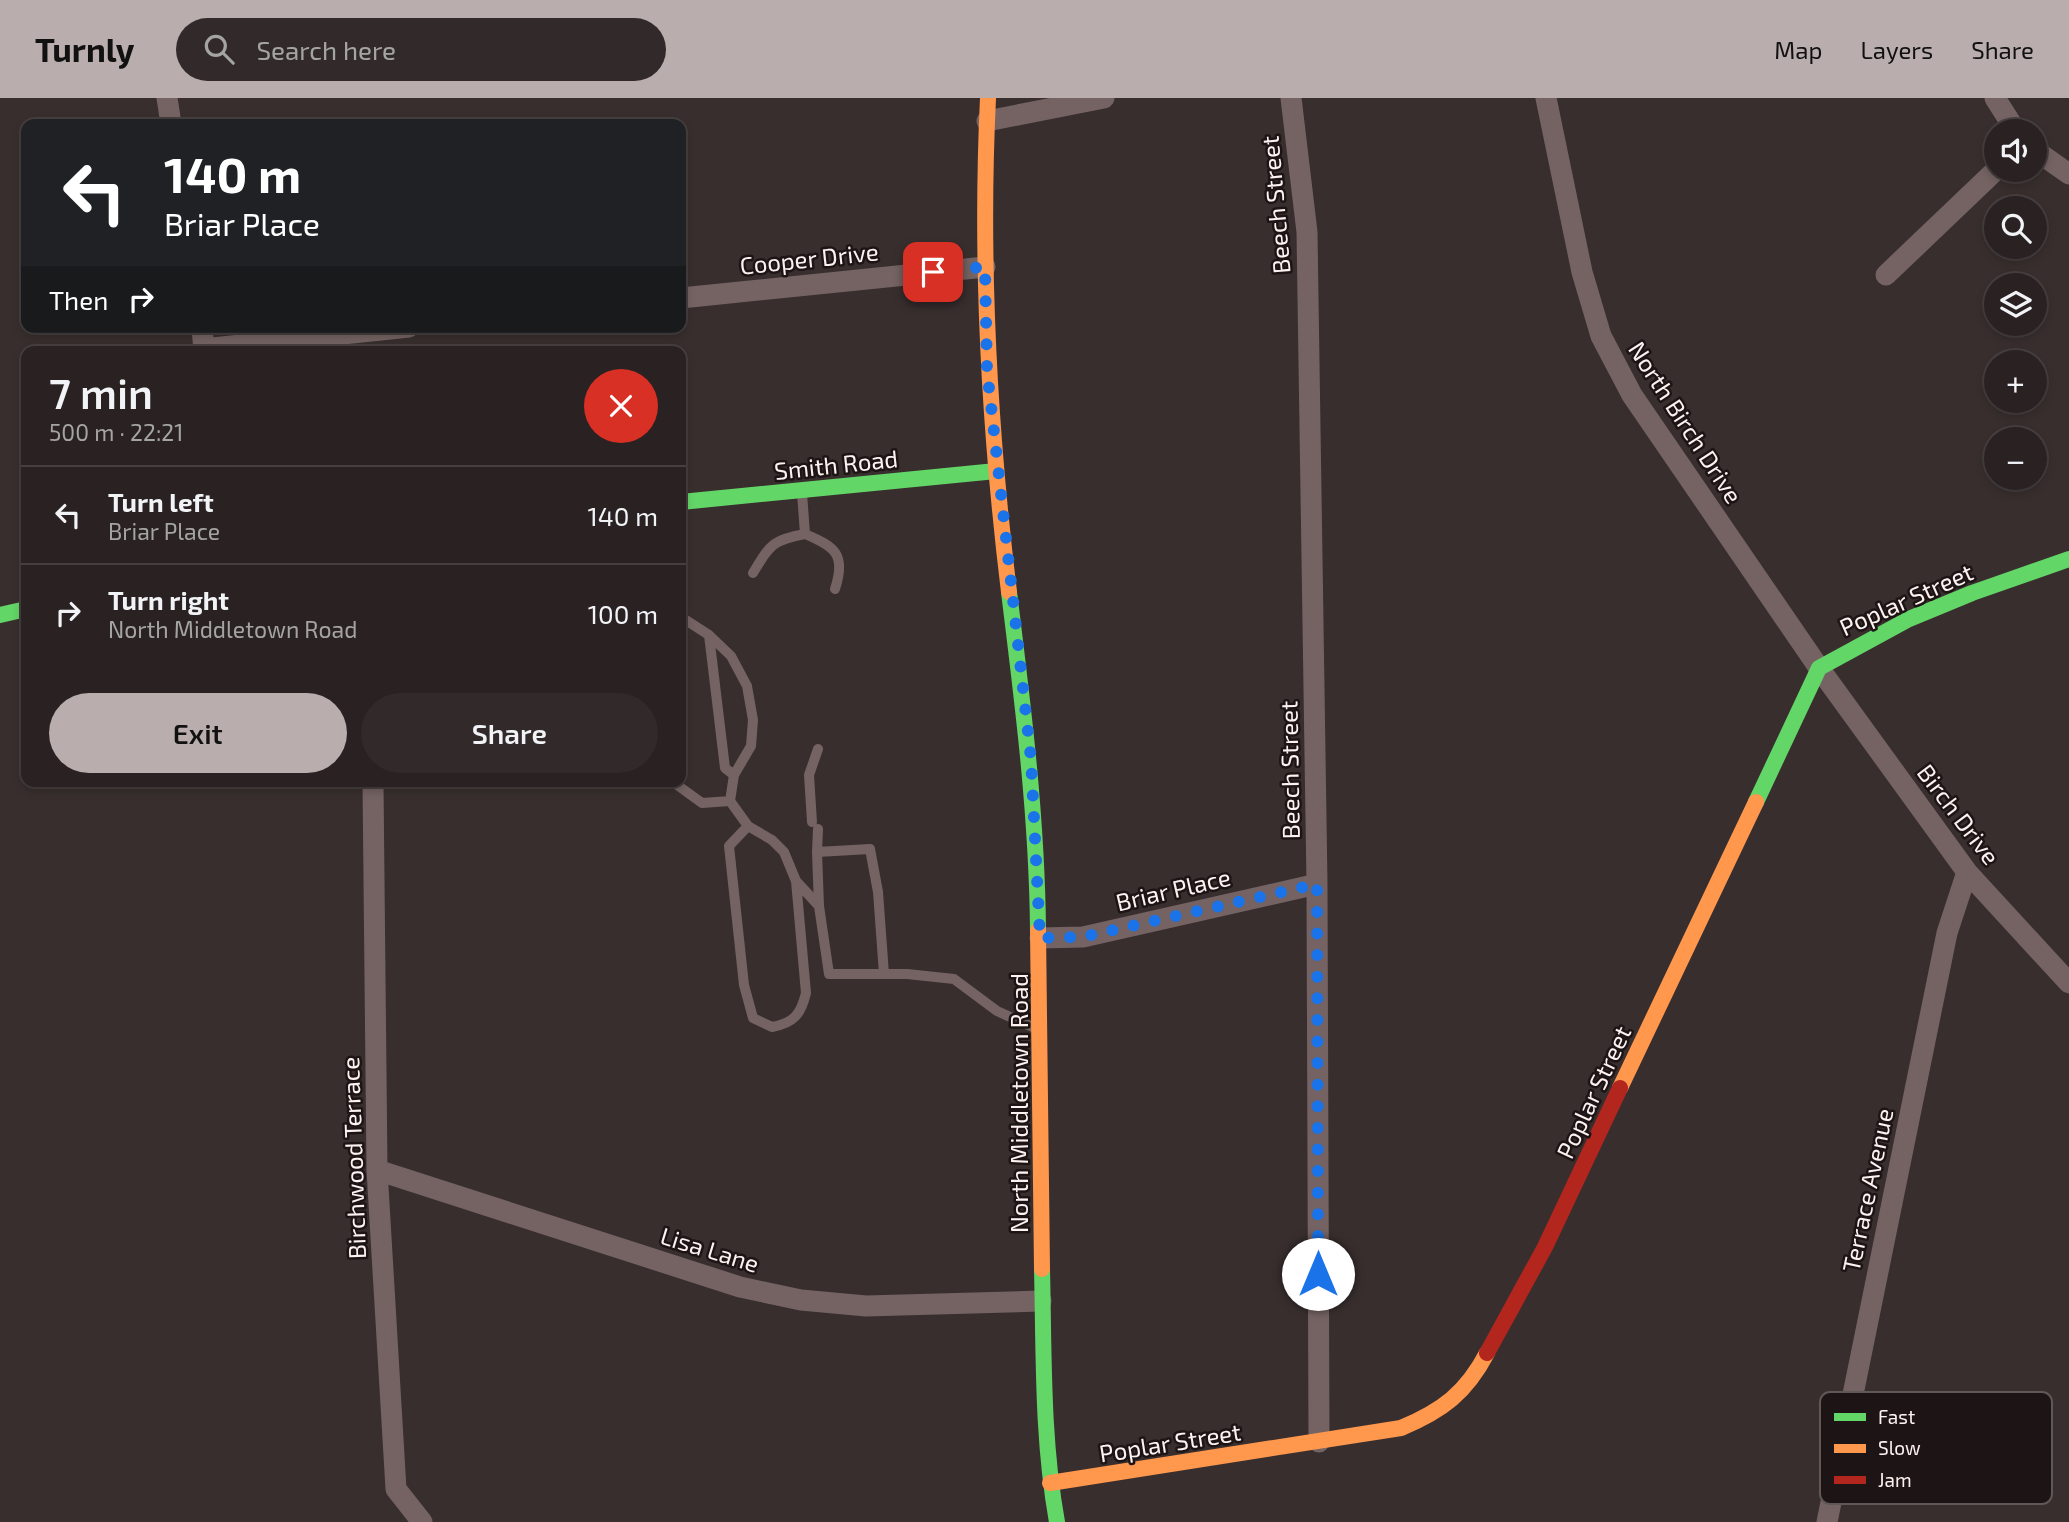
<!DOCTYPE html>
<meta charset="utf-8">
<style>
:root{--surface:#2a2222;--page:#322a2a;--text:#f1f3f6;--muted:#a5a4a5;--line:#463f40;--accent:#b9adad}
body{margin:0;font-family:"Exo 2",sans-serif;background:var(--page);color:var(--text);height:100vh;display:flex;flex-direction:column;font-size:26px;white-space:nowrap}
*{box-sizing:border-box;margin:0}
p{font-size:23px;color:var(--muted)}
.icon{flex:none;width:38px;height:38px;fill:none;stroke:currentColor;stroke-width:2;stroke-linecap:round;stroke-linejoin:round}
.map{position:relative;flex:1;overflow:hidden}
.side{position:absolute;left:21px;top:248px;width:665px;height:441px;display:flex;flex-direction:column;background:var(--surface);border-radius:14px;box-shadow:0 4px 10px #0003,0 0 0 2px var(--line)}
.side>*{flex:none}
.guide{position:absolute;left:21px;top:21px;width:665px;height:214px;border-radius:14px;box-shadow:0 4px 10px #0003,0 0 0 2px var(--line);background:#202124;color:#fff;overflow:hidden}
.buttons{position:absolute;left:1984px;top:21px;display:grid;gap:14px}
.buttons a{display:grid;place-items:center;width:63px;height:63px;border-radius:50%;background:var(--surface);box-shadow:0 4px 10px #0003,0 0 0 2px var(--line);font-size:35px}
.pin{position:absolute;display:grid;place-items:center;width:60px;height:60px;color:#fff;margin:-30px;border-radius:14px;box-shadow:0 4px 10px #0006}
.me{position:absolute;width:77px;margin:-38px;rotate:0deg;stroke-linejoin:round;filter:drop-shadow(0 0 5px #0008)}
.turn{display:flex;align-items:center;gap:24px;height:147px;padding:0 28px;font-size:32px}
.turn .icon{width:91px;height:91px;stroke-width:2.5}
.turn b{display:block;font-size:49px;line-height:60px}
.then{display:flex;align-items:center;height:66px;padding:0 28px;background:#0003;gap:14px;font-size:26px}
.round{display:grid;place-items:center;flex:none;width:74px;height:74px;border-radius:37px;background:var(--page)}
.head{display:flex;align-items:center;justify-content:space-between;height:119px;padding:0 28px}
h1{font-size:42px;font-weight:600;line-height:52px}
.button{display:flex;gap:14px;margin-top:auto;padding:14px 28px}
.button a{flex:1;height:80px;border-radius:42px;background:var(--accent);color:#111;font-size:28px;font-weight:600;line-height:80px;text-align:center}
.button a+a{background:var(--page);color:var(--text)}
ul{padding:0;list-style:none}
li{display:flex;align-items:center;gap:21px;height:98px;padding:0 28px;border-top:2px solid var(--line)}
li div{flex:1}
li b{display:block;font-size:26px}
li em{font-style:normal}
header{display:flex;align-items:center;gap:42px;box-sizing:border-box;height:98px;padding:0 35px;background:var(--accent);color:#111}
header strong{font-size:33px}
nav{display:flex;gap:38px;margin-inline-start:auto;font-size:24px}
.search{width:490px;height:63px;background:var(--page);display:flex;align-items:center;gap:18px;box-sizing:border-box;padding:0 24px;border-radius:38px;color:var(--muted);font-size:26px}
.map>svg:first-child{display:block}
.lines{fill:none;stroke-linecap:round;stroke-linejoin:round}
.lane{stroke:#746362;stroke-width:10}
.street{stroke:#746362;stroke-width:21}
.fast{stroke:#63d668;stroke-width:16}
.slow{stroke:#ff974d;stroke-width:16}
.jam{stroke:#b3261e;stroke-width:16}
.route{stroke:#1a73e8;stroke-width:12;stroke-dasharray:0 21.6}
.labels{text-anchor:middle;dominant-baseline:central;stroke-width:5;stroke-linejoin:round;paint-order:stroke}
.street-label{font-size:24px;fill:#fef2f1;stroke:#1d1515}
.key{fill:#1d1515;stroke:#605757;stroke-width:2}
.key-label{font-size:19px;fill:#fef2f1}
</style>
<header>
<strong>Turnly</strong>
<div class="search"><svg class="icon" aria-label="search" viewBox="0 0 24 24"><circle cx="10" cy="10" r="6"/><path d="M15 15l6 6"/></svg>Search here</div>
<nav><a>Map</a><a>Layers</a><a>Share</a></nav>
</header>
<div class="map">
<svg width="2069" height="1424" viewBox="0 0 2069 1424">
<rect width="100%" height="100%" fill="#382e2e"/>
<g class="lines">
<path class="lane" d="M805,436C836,449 846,457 835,491
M753,475C770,447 772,442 805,436L802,395
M681,519L709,537L731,558L747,588L753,622L751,648L734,677L730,703L748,728L772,742L784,754L796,783L819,808
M709,537L725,670L734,677
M673,684L702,705L730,703
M812,724L809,677L818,651
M748,728L729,748L744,887L753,920L772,929C794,925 801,916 806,895L796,783
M817,754L818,731
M884,876L878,794L870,751L817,754L819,808L829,876H907L954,881L997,913L1037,931"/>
<path class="street" d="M167,0L171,26
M1291,0L1307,134L1317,786L1319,1344
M1546,0L1582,174L1601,238L1632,297L1819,570L1967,774L2069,885
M1995,0L2016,33
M987,23L1104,0
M2035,52L2069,76
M1886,177L1997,71
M681,200L985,169
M202,229L204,254
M203,251L409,229
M373,684L377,1072L396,1391L422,1424
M1040,840L1083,839L1317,786
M377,1072L740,1189L801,1202L866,1208L1041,1203
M1827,1424L1947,835L1967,774"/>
<path class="fast" d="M681,404L996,373
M1009,494C1023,607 1037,718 1038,832
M0,517L26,511
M1756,704L1819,570L1909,521L1972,495L2069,461
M1042,1171C1044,1256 1042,1341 1057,1424"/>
<path class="slow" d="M988,0C980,166 989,329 1009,494
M1038,832L1042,1171
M1620,990L1756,704
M1050,1385L1401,1330C1442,1313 1466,1295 1487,1255"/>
<path class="jam" d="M1487,1255L1545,1149L1620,990"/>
</g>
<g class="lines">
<path class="route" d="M933,174L985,169L987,272L1031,661L1040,840L1083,839L1317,786L1318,1176"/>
</g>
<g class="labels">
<g class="street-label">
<text transform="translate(1275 107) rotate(-95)">Beech Street</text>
<text transform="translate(809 160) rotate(-6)">Cooper Drive</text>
<text transform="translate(1686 324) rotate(57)">North Birch Drive</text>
<text transform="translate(836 366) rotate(-6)">Smith Road</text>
<text transform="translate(1906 501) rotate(-24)">Poplar Street</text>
<text transform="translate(1289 672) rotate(-91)">Beech Street</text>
<text transform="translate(1959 716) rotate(53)">Birch Drive</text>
<text transform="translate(1173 791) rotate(-13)">Briar Place</text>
<text transform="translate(1593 994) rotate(-65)">Poplar Street</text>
<text transform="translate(1018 1005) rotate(-90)">North Middletown Road</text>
<text transform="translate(353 1060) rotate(-92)">Birchwood Terrace</text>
<text transform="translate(1867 1092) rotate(-78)">Terrace Avenue</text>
<text transform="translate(710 1151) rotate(17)">Lisa Lane</text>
<text transform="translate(1170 1344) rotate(-9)">Poplar Street</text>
</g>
</g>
<rect x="1820" y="1294" width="232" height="112" rx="10" class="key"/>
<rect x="1834" y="1315" width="32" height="8" fill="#63d668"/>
<rect x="1834" y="1346" width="32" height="9" fill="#ff974d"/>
<rect x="1834" y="1378" width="32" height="8" fill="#b3261e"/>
<g class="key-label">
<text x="1878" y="1326">Fast</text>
<text x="1878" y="1357">Slow</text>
<text x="1878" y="1389">Jam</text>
</g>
</svg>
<div class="buttons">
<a><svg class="icon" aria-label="sound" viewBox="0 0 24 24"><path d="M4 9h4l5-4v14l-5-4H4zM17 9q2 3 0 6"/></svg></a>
<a><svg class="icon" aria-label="search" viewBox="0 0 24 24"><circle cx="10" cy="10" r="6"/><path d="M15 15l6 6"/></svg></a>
<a><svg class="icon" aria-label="layers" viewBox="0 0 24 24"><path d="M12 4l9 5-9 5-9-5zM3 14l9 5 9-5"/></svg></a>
<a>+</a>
<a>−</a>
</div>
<div class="pin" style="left:933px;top:174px;background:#d93025"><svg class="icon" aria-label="arrive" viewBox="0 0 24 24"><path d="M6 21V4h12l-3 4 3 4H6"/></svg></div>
<svg class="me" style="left:1318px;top:1176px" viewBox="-20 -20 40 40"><circle r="19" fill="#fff"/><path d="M0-13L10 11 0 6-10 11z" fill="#1a73e8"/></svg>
<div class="guide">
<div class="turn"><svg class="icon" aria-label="left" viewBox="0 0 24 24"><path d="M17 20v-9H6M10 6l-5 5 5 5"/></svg><div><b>140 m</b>Briar Place</div></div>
<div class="then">Then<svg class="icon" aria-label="right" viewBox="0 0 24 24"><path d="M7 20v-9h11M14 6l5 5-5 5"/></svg></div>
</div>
<section class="side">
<div class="head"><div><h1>7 min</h1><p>500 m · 22:21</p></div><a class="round" style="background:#d93025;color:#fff"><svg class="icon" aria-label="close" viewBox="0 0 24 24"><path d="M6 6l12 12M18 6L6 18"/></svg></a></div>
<ul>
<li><svg class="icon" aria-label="left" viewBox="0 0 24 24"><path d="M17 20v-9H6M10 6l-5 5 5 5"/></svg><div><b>Turn left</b><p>Briar Place</p></div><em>140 m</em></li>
<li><svg class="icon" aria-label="right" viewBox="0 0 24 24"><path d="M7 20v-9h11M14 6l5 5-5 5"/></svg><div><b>Turn right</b><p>North Middletown Road</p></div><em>100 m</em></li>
</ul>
<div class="button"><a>Exit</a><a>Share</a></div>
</section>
</div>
